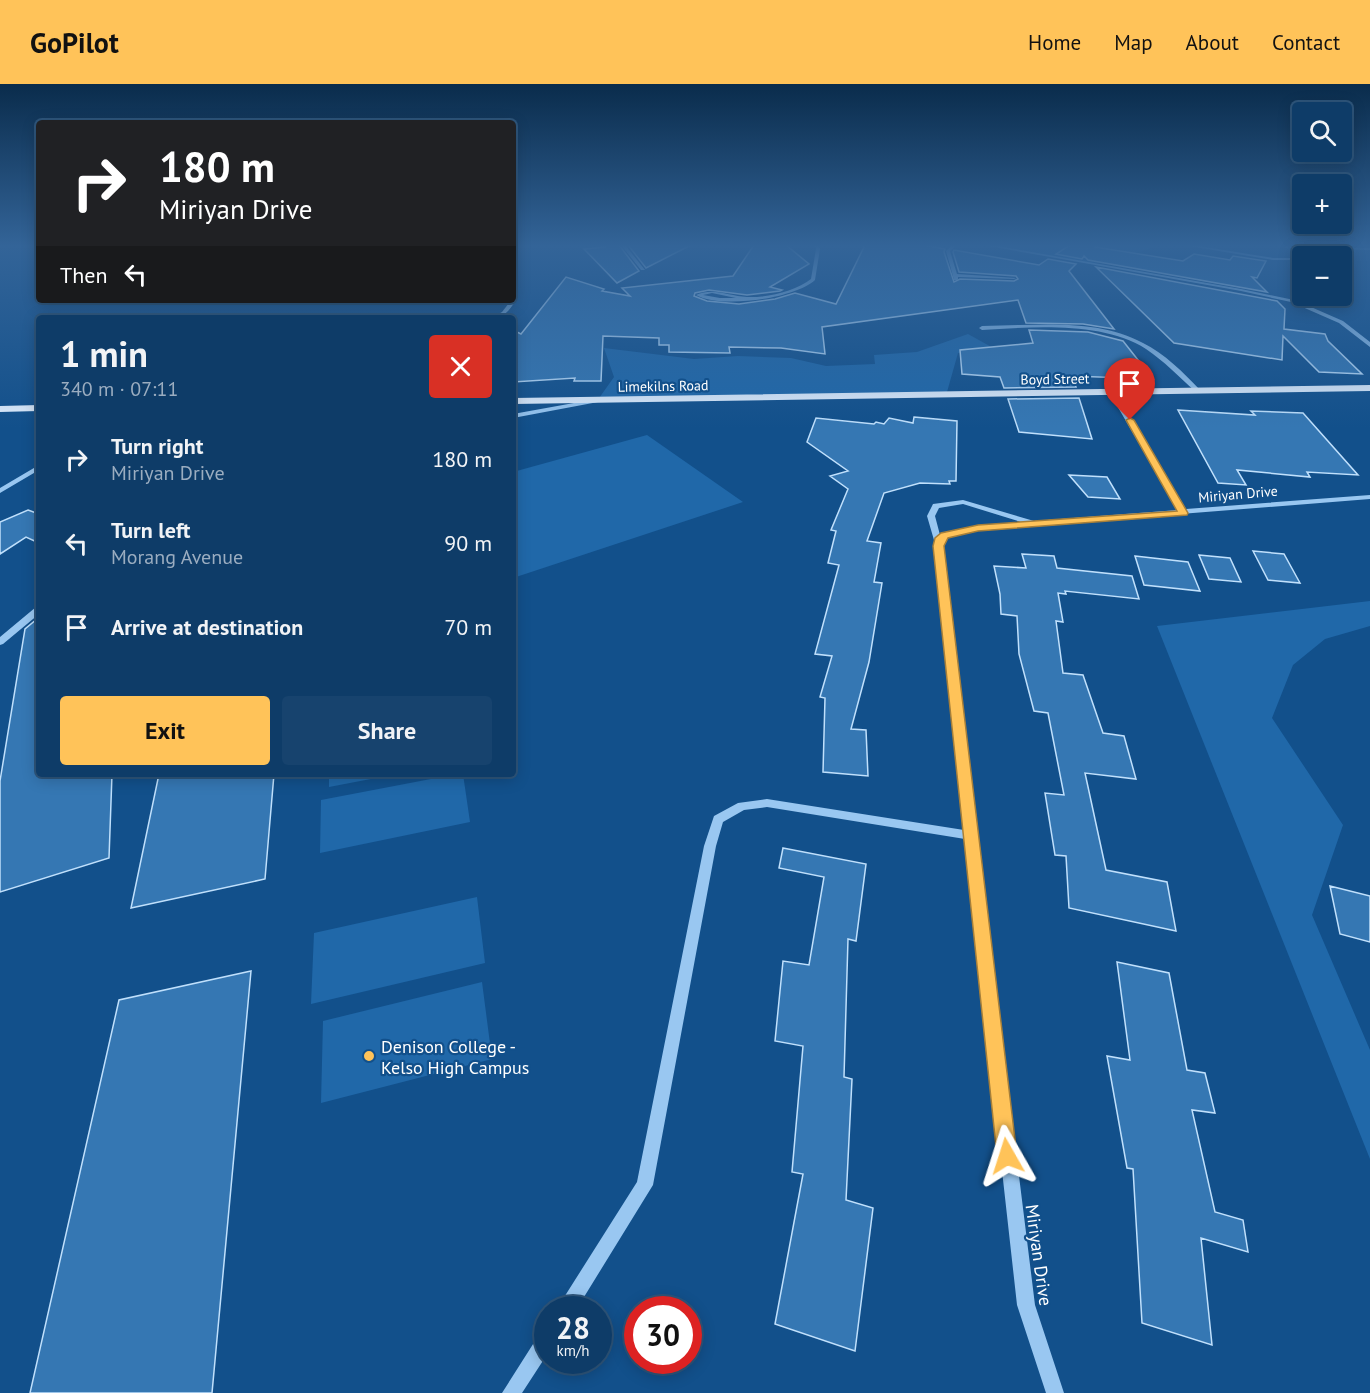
<!DOCTYPE html>
<meta charset="utf-8">
<style>
:root{--surface:#0e3c68;--page:#17436e;--text:#f1f3f6;--muted:#9badc0;--line:#2e567c;--accent:#ffc359}
body{margin:0;font-family:"PT Sans",sans-serif;background:var(--page);color:var(--text);height:100vh;display:flex;flex-direction:column;font-size:22px;white-space:nowrap}
*{box-sizing:border-box;margin:0}
p{font-size:20px;color:var(--muted)}
.icon{flex:none;width:33px;height:33px;fill:none;stroke:currentColor;stroke-width:2;stroke-linecap:round;stroke-linejoin:round}
.map{position:relative;flex:1;overflow:hidden}
.drawer{position:absolute;left:36px;top:231px;width:480px;height:462px;display:flex;flex-direction:column;background:var(--surface);border-radius:6px;box-shadow:0 3px 15px #0003,0 0 0 2px var(--line)}
.drawer>*{flex:none}
.top-card{position:absolute;left:36px;top:36px;width:480px;height:183px;border-radius:6px;box-shadow:0 3px 15px #0003,0 0 0 2px var(--line);background:#202124;color:#fff;overflow:hidden}
.controls{position:absolute;left:1292px;top:18px;display:grid;gap:12px}
.controls a{display:grid;place-items:center;width:60px;height:60px;border-radius:6px;background:var(--surface);box-shadow:0 3px 15px #0003,0 0 0 2px var(--line);font-size:30px}
.speed{position:absolute;left:534px;top:1212px;display:flex;gap:12px;font-size:30px;font-weight:700;text-align:center}
.speed>*{display:grid;place-content:center;width:78px;height:78px;border-radius:50%;background:var(--surface);box-shadow:0 3px 15px #0003,0 0 0 2px var(--line);line-height:1}
.speed small{font-size:15px;font-weight:400}
.speed .limit{border:9px solid #d22;background:#fff;color:#111}
.pin{position:absolute;display:grid;place-items:center;width:51px;height:51px;color:#fff;margin:-62px -26px;border-radius:50% 50% 50% 0;rotate:-45deg;box-shadow:0 0 6px #0007}
.pin .icon{rotate:45deg}
.me{position:absolute;width:66px;margin:-33px;rotate:354deg;stroke-linejoin:round;filter:drop-shadow(0 0 4px #0008)}
.turn{display:flex;align-items:center;gap:21px;height:126px;padding:0 24px;font-size:27px}
.turn .icon{width:78px;height:78px;stroke-width:2.5}
.turn b{display:block;font-size:42px;line-height:51px}
.then{display:flex;align-items:center;height:57px;padding:0 24px;background:#0003;gap:12px;font-size:22px}
.round{display:grid;place-items:center;flex:none;width:63px;height:63px;border-radius:6px;background:var(--page)}
.headline{display:flex;align-items:center;justify-content:space-between;height:102px;padding:0 24px}
h1{font-size:36px;font-weight:600;line-height:45px}
.button{display:flex;gap:12px;margin-top:auto;padding:12px 24px}
.button a{flex:1;height:69px;border-radius:6px;background:var(--accent);color:#111;font-size:24px;font-weight:600;line-height:69px;text-align:center}
.button a+a{background:var(--page);color:var(--text)}
ul{padding:0;list-style:none}
li{display:flex;align-items:center;gap:18px;height:84px;padding:0 24px}
li div{flex:1}
li b{display:block;font-size:22px}
li em{font-style:normal}
header{display:flex;align-items:center;gap:36px;box-sizing:border-box;height:84px;padding:0 30px;background:var(--accent);color:#111}
header strong{font-size:28px}
nav{display:flex;gap:33px;margin-inline-start:auto;font-size:21px}
.map>svg:first-child{display:block}
.green{fill:#2068a9}
.building{fill:#3577b3;stroke:#c0e0fc;stroke-width:1.5}
.lines{fill:none;stroke-linecap:round;stroke-linejoin:round}
.minor{fill:#99c7f1;fill-rule:evenodd}
.major{fill:#e3f0ff;fill-rule:evenodd}
.route{fill:#ffc359;stroke:#a67f3a;stroke-width:1.5}
.poi-dot{fill:#ffc359;stroke:#12508b;stroke-width:2}
.labels{text-anchor:middle;dominant-baseline:central;stroke-width:4.5;stroke-linejoin:round;paint-order:stroke}
.far-street-label{font-size:14px;fill:#fff;stroke:#12508b}
.near-poi-label{font-size:18px;fill:#fff;stroke:#12508b;text-anchor:start}
.near-street-label{font-size:18px;fill:#fff;stroke:#12508b}
</style>
<header>
<strong>GoPilot</strong>
<nav><a>Home</a><a>Map</a><a>About</a><a>Contact</a></nav>
</header>
<div class="map">
<svg width="1370" height="1309" viewBox="0 0 1370 1309">
<rect width="100%" height="100%" fill="#12508b"/>
<path class="green" d="M985,161H1153L1149,165L1092,180Z
M968,250L995,265L958,269L947,308L597,317L614,293L604,264L694,275L738,272L791,274L826,282L875,280L874,271L917,268Z
M647,351L743,418L513,494V388Z
M1370,517V542L1325,555L1293,581L1272,634L1343,741L1312,831L1370,966V1075L1157,542Z
M329,690H397L329,703Z
M457,690H463L470,738L320,769L321,716Z
M477,813L485,879L311,920L314,849Z
M482,898L492,975L321,1019L323,937Z"/>
<path class="building" d="M605,161H619L639,187L617,199L584,165L605,163Z
M628,161H691L646,184Z
M754,161H786L809,180L770,203L782,206L780,207L747,211L709,206L695,209L694,212L707,217L739,220L775,215L795,209L836,220L865,161H924L945,165L944,168L954,198L960,195L1014,197L1018,195L1016,192L959,188L953,168L954,166L1039,181L1048,175L1076,180L1069,187L1114,245L1083,240L1026,239L1018,216L822,243L825,270L781,264L729,263L730,269L669,268V261H659V254L603,252L601,297H574L575,294L513,298V246L521,250L566,193L604,205L602,207L630,212L622,204L733,192Z
M1070,161H1097L1095,163L1183,177L1194,170L1230,176L1233,172L1266,177L1257,194L1252,193L1267,208L1088,176L1084,172L1082,175L1056,170Z
M1096,183L1277,217L1285,225L1284,245L1325,250L1328,257L1362,290L1319,288L1283,252L1282,276L1174,259Z
M1029,246L1088,248L1123,257L1153,295L1072,292L1076,303L1004,304L1000,293L962,290L960,266L1033,259Z
M1079,314L1092,355L1019,348L1008,315Z
M1178,326L1255,331L1251,327L1303,329L1358,391L1307,388L1310,393L1237,386L1246,401L1218,399Z
M914,333L957,337L956,397H949L950,400L920,399L884,409L867,457L881,459L874,498L882,499L869,578L851,645L866,646L868,692L823,688L825,614L820,613L832,572L815,570L839,481L828,479L836,447L831,446L848,405L830,392L848,387L807,358L816,334L874,340L876,338L884,340L889,334L913,339Z
M1069,391L1107,393L1120,415L1088,413Z
M28,426L39,430V459L26,453L0,470V438Z
M1253,467L1284,470L1300,499L1268,496Z
M1022,470L1054,472L1057,484L1132,492L1139,515L1065,507L1066,510L1058,509L1063,538L1056,537L1063,589L1083,591L1103,649L1124,652L1136,695L1085,689L1106,786L1167,798L1176,847L1069,824L1066,772L1055,771L1045,709L1064,711L1048,629L1034,627L1019,570L1017,532L1001,530L1000,510L994,482L1026,484Z
M1199,471L1230,474L1241,498L1209,495Z
M1135,472L1188,478L1200,507L1144,501Z
M37,535H39V690H112L109,774L0,808V697L25,545Z
M159,690H274L265,795L131,824Z
M783,764L866,780L856,857L848,855L844,993L852,995L846,1116L873,1124L855,1267L775,1240L803,1090L792,1088L803,962L775,957L783,877L809,881L824,793L779,784Z
M1330,802L1370,812V858L1340,850Z
M1117,878L1169,889L1187,986L1205,989L1215,1029L1192,1026L1215,1128L1243,1136L1248,1168L1201,1154L1212,1261L1142,1239L1133,1085L1127,1084L1107,972L1130,976Z
M251,887L212,1309H30L119,916Z"/>
<g class="lines">
<path class="minor" d="M621,161H625L645,186H641Z
M815,161H819L820,165L815,196C794,215 720,225 696,211C713,203 729,212 747,213C766,214 796,207 811,195L816,165ZM712,209L736,214H720L703,211Z
M952,161H957L950,167L957,190L1016,194L1014,195L958,193V196H954L946,167Z
M983,161H992L1241,205L1294,216L1308,222L1330,218L1345,211L1348,204L1341,197V193H1343L1352,204L1349,213L1333,220L1311,223L1343,237L1370,258V263L1339,239L1291,218L1241,207Z
M1183,161H1193L1273,174H1302V176H1273Z
M1286,162L1370,164V166L1285,164Z
M513,214L517,215C510,225 505,234 491,234L502,228Z
M1020,241C1061,240 1106,239 1143,259C1164,269 1184,289 1200,306L1195,307C1179,293 1164,277 1146,265C1103,237 1031,243 982,246L979,244L982,242Z
M1112,306L1115,308L1186,425L1370,411V415L978,446L944,455L943,479L1035,1221L1064,1309H1046L1017,1221L965,755L767,723L744,726L723,738L716,762L653,1101L576,1226H556L637,1098L704,762L714,732L738,719L767,715L964,746L935,479L936,463L927,432L933,420L963,416L1034,437L1178,426L1109,308ZM963,420L1021,438L978,442L940,451L935,432L939,424Z
M596,315L599,317L598,318L513,334V330Z
M39,381V386L0,409V404Z
M39,522V530L3,560L0,561V553L36,523Z
M548,1243V1269L522,1309H502L542,1246Z"/>
<path class="major" d="M1370,301V307L513,320V314Z
M39,321V327L0,328V322Z"/>
</g>
<linearGradient id="sky" x2="0" y2="1"><stop stop-color="#0a2c4c"/><stop offset="0.47" stop-color="#336498"/><stop offset="1" stop-color="#336498" stop-opacity="0"/></linearGradient>
<rect width="1370" height="344" fill="url(#sky)"/>
<path class="route" d="M1130,334L1134,336L1188,429L1187,431L978,447L948,454L944,462L1017,1072L1014,1080L1007,1083L1000,1080L997,1072L933,462L935,454L941,449L978,441L1177,427L1126,336Z"/>
<circle class="poi-dot" cx="369" cy="972" r="6"/>
<g class="labels">
<g class="far-street-label">
<text transform="translate(1055 295) rotate(-1)">Boyd Street</text>
<text transform="translate(663 302) rotate(-1)">Limekilns Road</text>
<text transform="translate(1238 410) rotate(-5)">Miriyan Drive</text>
</g>
<g class="near-poi-label">
<text x="381" y="962">Denison College -<tspan x="381" dy="21">Kelso High Campus</tspan></text>
</g>
<g class="near-street-label">
<text transform="translate(1039 1171) rotate(82)">Miriyan Drive</text>
</g>
</g>
</svg>
<div class="controls">
<a><svg class="icon" aria-label="search" viewBox="0 0 24 24"><circle cx="10" cy="10" r="6"/><path d="M15 15l6 6"/></svg></a>
<a>+</a>
<a>−</a>
</div>
<div class="speed"><div>28<small>km/h</small></div><div class="limit">30</div></div>
<div class="pin" style="left:1130px;top:336px;background:#d93025"><svg class="icon" aria-label="arrive" viewBox="0 0 24 24"><path d="M6 21V4h12l-3 4 3 4H6"/></svg></div>
<svg class="me" style="left:1007px;top:1072px" viewBox="-20 -20 40 40"><path d="M0-17L14 15 0 8-14 15z" fill="#ffc359" stroke="#fff" stroke-width="4"/></svg>
<div class="top-card">
<div class="turn"><svg class="icon" aria-label="right" viewBox="0 0 24 24"><path d="M7 20v-9h11M14 6l5 5-5 5"/></svg><div><b>180 m</b>Miriyan Drive</div></div>
<div class="then">Then<svg class="icon" aria-label="left" viewBox="0 0 24 24"><path d="M17 20v-9H6M10 6l-5 5 5 5"/></svg></div>
</div>
<section class="drawer">
<div class="headline"><div><h1>1 min</h1><p>340 m · 07:11</p></div><a class="round" style="background:#d93025;color:#fff"><svg class="icon" aria-label="close" viewBox="0 0 24 24"><path d="M6 6l12 12M18 6L6 18"/></svg></a></div>
<ul>
<li><svg class="icon" aria-label="right" viewBox="0 0 24 24"><path d="M7 20v-9h11M14 6l5 5-5 5"/></svg><div><b>Turn right</b><p>Miriyan Drive</p></div><em>180 m</em></li>
<li><svg class="icon" aria-label="left" viewBox="0 0 24 24"><path d="M17 20v-9H6M10 6l-5 5 5 5"/></svg><div><b>Turn left</b><p>Morang Avenue</p></div><em>90 m</em></li>
<li><svg class="icon" aria-label="arrive" viewBox="0 0 24 24"><path d="M6 21V4h12l-3 4 3 4H6"/></svg><div><b>Arrive at destination</b></div><em>70 m</em></li>
</ul>
<div class="button"><a>Exit</a><a>Share</a></div>
</section>
</div>
